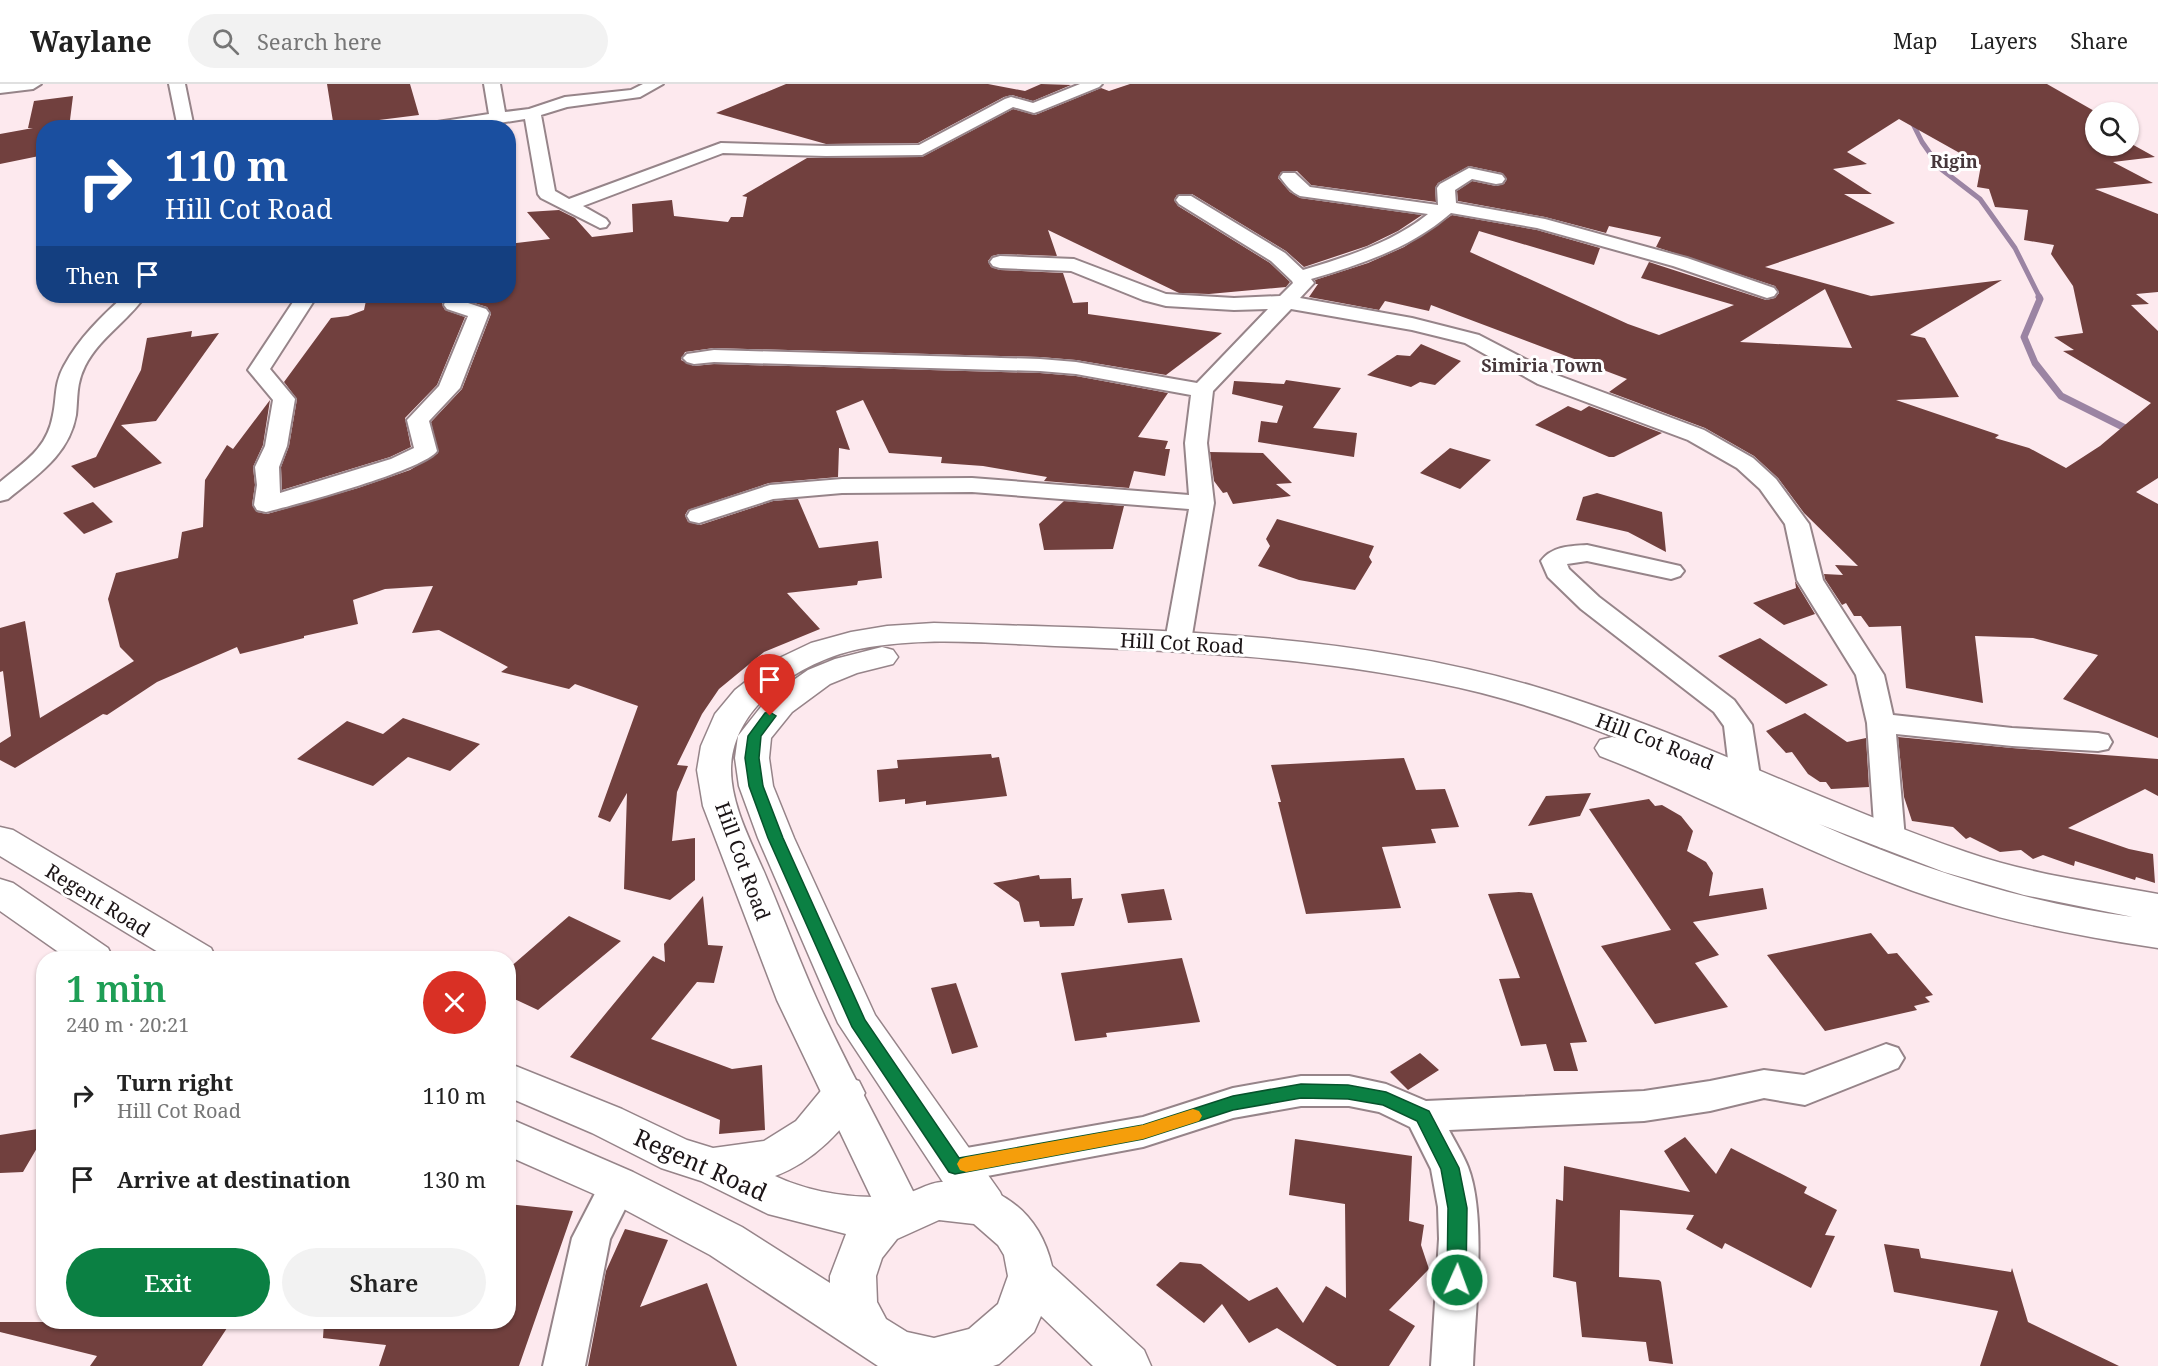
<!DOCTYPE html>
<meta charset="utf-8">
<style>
:root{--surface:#fff;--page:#f2f2f2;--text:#222;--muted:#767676;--line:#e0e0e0;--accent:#0b8043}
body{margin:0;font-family:"Noto Serif",serif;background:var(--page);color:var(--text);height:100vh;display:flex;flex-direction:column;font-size:22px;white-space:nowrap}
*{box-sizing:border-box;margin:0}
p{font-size:20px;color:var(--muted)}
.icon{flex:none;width:33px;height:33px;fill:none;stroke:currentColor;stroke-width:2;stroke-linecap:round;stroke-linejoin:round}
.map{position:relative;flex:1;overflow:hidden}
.sheet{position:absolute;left:36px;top:867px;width:480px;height:378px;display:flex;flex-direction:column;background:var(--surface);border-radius:24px;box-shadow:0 2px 4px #0004}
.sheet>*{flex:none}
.guide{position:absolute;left:36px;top:36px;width:480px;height:183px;border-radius:24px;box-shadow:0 2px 4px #0004;background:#1a4fa0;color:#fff;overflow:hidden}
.tools{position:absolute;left:2085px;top:18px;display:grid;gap:12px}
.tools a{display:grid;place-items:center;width:54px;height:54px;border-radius:50%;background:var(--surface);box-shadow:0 2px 4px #0004;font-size:30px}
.pin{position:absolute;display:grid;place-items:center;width:51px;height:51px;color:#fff;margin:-62px -26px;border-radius:50% 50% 50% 0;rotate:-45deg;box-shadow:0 0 6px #0007}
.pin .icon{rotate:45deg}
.me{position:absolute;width:66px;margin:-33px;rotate:2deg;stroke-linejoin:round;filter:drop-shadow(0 0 4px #0008)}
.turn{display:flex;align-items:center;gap:21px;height:126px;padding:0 30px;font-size:27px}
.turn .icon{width:78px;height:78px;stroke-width:2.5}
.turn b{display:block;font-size:42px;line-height:51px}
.then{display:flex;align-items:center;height:57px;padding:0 30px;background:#0003;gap:12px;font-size:22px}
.round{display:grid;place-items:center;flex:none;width:63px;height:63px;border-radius:32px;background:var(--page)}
.summary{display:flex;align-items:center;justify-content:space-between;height:102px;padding:0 30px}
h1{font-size:36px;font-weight:600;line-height:45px;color:#1e9e55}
.button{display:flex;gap:12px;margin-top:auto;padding:12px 30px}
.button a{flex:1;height:69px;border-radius:36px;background:var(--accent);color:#fff;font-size:24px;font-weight:600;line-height:69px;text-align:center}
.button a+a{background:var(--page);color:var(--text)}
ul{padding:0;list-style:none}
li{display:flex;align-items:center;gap:18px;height:84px;padding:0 30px}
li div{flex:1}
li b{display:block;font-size:22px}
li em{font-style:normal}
header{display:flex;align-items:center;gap:36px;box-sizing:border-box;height:84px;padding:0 30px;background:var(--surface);border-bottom:2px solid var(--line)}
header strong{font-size:28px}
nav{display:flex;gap:33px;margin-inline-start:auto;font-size:21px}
.search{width:420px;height:54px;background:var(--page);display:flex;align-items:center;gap:15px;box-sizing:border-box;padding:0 21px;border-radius:33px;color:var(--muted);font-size:22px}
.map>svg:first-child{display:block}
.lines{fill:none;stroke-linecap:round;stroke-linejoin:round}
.stream-far1{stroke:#9b84a3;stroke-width:5}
.stream{stroke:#9b84a3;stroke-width:7}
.building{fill:#71403e;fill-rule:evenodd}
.street-casing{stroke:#968489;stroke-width:4}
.secondary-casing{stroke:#968489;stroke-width:3}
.primary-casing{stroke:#968489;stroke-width:3}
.street{fill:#fff;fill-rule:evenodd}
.secondary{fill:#fff;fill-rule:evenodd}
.primary{fill:#fff;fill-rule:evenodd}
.route{fill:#0b8043;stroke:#07532c;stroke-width:1.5}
.slow{fill:#f59e0b}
.labels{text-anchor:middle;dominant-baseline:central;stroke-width:6;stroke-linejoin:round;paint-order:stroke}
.far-neighbourhood-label{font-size:18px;font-weight:bold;fill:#46373b;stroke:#fff}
.street-label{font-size:20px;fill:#1b1416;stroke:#fff}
.near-street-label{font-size:24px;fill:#1b1416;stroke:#fff}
</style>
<header>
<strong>Waylane</strong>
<div class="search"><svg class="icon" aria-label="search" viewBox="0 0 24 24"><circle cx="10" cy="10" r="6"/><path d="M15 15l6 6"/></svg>Search here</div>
<nav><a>Map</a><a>Layers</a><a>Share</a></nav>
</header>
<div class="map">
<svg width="2158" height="1282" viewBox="0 0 2158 1282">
<rect width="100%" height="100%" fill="#fde9ee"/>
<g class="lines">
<path class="stream-far1" d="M1910,34L1922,58L1941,85L1980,115L2015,164L2040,214"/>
<path class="stream" d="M2039,213L2040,215L2024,253L2035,279L2061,312L2133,348"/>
</g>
<path class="building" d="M327,0H410L419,31L379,36V41L334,44Z
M786,0H988L1025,7L1041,0L1071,1L1033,17L1012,11L1004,13L918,59L826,60L716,29Z
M1130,0H2047L2096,28V62H2128V58L2155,73L2113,78L2153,99L2095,105L2158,130V208L2136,210L2149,220L2131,221L2158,247V394L2136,408L2158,420V654L2063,615L2098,571L2033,554L1975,552L1983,619L1906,604L1901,542L1869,543L1861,532H1854L1846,519L1842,521L1825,495L1824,490L1843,491L1835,481L1858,482L1804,429L1778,394L1754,372L1705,344L1609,308L1627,295L1431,221L1429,227L1385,217L1379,226L1309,213L1318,200H1316L1315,196L1368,179L1404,163L1452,131L1537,146L1600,164L1594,181L1479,147L1470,168L1628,240L1659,251L1734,221L1641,194L1649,178L1766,216L1775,214L1779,209L1775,202L1656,163L1661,153L1609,142L1606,149L1545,133L1458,117L1457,107L1472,97L1496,102L1504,100L1507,95L1502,89L1469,82L1438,99L1435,104L1436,118L1311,101L1297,87L1281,88L1278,94L1290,108L1300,114L1422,131L1398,147L1367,162L1304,183L1286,167L1192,110L1177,111L1174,116L1178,122L1270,179L1290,198L1286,203L1209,210L1179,209L1048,146L1057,172L1000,170L992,172L988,177L991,183L1000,186L1063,189L1073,219L1088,218V230L1222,249L1166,291L1076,276L1040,273L714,264L685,268L681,276L694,282L714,280L1040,289L1076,292L1168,309L1138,353L1168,357L1165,365H1170L1165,392L1134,387L1129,404L1044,397L1047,393L983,382L941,379L942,373L889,369L863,316L836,327L850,366L839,364L838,393L769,399L688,426L685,431L688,438L700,441L773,417L798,415L819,464L878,457L882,494L858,497L857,501L787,509L820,545L764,568L719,605L702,630L677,681L688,682L677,708L672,757L695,754V796L670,816L624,805L627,709L610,738L598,733L638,622L575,600L569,605L501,588L508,583L439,546L412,549L433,502L385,505L353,516L358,540L304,552V554L240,570L237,563L157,598L107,631L103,630L15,684L0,676V659L11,652L3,587L0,588V544L25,537L40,634L134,577L120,563L108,515L116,489L178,474L182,448L203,443L205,396L227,361L233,365L270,316L263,361L253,383L255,401L252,421L257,428L267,430L358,404L410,386L438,369L431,338L462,305L491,230L487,223L468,217L469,212H508V160L550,155L527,128L559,126L575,134L592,153L633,148L632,120L672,116L674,132L728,138L731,133H743L747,113L742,112L807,74L922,73L1013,25L1035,31L1101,4L1109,7ZM1899,35L1981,81L1977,103L1989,105L1995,123L2028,126L2024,156L2054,161L2051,170L2073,202L2083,249L2054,253L2074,266L2063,267L2151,319L2100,362L2066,384L2029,364L1995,354L1999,351L1896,316L1959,313L1925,254L1910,251L2002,196L1871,212L1765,183L1895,139L1844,110H1872L1833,85L1867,80L1847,68ZM1825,205L1852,264L1740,258Z
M73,12L69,44H44V71L0,80V50L33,44H28L34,17Z
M367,212H445L442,220L445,226L465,233L437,301L405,334L411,363L390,373L282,406L281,383L289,362L297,315L284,298L331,234L348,232L364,226Z
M192,247L191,253L219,249L156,337L121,341L162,379L94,404L71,382L96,373L141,286L147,254Z
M1421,260L1461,277L1435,301L1420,298L1411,303L1367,291L1397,271L1410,272Z
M1286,296L1341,304L1313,344L1357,349L1354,373L1258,358L1261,337L1277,339L1283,322L1232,310L1234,297L1284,300Z
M1568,322L1581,327L1589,322L1662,349L1614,373H1609L1535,341Z
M1450,364L1491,376L1460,405L1420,389Z
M1210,368L1263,369L1292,399L1276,400L1291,412L1233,420L1227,408L1223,409L1214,397Z
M1597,409L1662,428L1666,468L1628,448L1576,436L1583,413Z
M1064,417L1124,422L1113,465L1044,466L1039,440Z
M93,418L113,438L84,450L63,429Z
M1277,435L1374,462L1369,473L1372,478L1355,506L1299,496L1258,482L1270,462L1266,455Z
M1795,497L1815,530L1784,541L1753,519L1796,504Z
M1760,554L1809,588L1828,601L1786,620L1718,572Z
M1805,629L1847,658L1866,654L1869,703L1831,705L1826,698H1820L1808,690L1792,668L1786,669L1766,647Z
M403,634L480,660L450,687L408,673L373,702L297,675L347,637L383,650Z
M1898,653L2012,664L2158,675V712L2145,705L2068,744L2129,765L2153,770L2155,799L2136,793L2135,796L2075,777L2074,782L2043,771L2033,775L2021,766L2000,768L1970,753L1966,755L1953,743L1912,737L1904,713Z
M991,670L992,674L999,673L1007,712L926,721V717L905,720V715L879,718L877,686L898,684L897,676Z
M1404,674L1416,706L1445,705L1459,743L1431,745L1436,759L1382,763L1401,824L1306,830L1278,718H1281L1271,681Z
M1591,709L1580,732L1528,742L1546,712Z
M1649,715L1655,722L1662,721L1681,732L1693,747L1687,767L1706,778L1713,789L1709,812L1763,804L1767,825L1693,838L1719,871L1695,879L1728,923L1655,940L1601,862L1671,846L1589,725Z
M1039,791L1040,795L1071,794L1072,815L1083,814L1074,842L1040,843L1039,837L1024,838L1019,818L993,799Z
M1164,805L1172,836L1128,839L1121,810Z
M1519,808L1532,809L1587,958L1570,959L1578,987H1554L1546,960L1521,962L1499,895L1520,894L1488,810Z
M703,812L708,861L723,862L714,899L697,898L651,955L732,985L762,981L765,1046L719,1050L720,1036L570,973L653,872L665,878L664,860Z
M569,832L621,857L538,926L508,912V885Z
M1871,849L1888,870L1897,869L1933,911L1925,913L1930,918L1914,922L1917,926L1825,947L1767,871Z
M1182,874L1200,938L1106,949L1107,953L1075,957L1061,889Z
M956,899L978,963L952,970L931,904Z
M1420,969L1439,986L1408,1006L1390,988Z
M44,1044V1052L23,1088L0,1089V1051Z
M1685,1053L1716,1090L1731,1064L1807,1103L1804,1109L1837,1126L1825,1151L1835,1152L1811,1204L1725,1159L1722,1165L1686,1145L1694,1131L1620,1126L1619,1193L1659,1196L1661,1198L1673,1280L1649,1277L1646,1258L1582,1253L1576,1198L1553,1193L1556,1115L1563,1117L1564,1082L1690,1108L1664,1067Z
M1295,1055L1412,1072L1409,1137L1424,1141L1421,1161L1429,1185L1389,1226L1415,1242L1389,1282H1337L1277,1244L1249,1259L1222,1220L1204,1239L1156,1201L1180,1178L1201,1180L1249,1217L1277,1203L1303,1239L1326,1202L1346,1214L1345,1120L1289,1111Z
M508,1120L573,1127L519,1282H379L386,1261L323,1254L324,1238H508Z
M625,1145L668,1156L640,1223L707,1199L737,1282H588L606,1187Z
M1884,1160L1919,1165L1921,1174L2011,1188L2012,1184L2028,1238L2119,1282H1980L1998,1227L1894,1208Z
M0,1238H231L202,1282H90L97,1272L0,1248Z"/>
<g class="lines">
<defs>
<path id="street" d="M0,0H41L33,5L0,9Z
M169,0H185L194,44H178Z
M484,0H500L505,28L529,25L565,13L631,6L643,0H663L640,13L567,23L541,31L555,107L569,115L721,59L826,62L919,61L1005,15L1011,13L1033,19L1080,0H1102L1099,3L1040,27L1034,29L1013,23L922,71L826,72L723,69L583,122L606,135L609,139L606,143L600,144L541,114L538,110L525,35L467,44H423L431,39L489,30Z
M1469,84L1502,91L1505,95L1502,99L1496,100L1472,95L1455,106L1456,119L1545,135L1687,174L1774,204L1777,208L1774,212L1767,214L1673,182L1537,144L1451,129C1411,164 1362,180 1311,195L1314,199L1300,214L1412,234L1479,251L1554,290L1704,346L1753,374L1776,395L1809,440L1823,496L1884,591L1893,631L2012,644L2098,649L2108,651L2112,658L2108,665L2098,667L2012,662L1896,650L1905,755L1901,763L1890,766L1879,763L1875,755L1867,639L1856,591L1797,496L1785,440L1760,405L1737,384L1688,356L1538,300L1465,259L1412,246L1291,225L1213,307L1207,359L1214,419L1191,557L1187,563L1178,565L1169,563L1165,557L1189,425L972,408L842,409L773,415L699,439L690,437L687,432L690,427L770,401L842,395L972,394L1189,411L1185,359L1191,311L1076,290L1040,287L714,278L694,280L687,278L683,274L687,270L714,266L1040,275L1076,278L1197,299L1268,225L1234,226L1166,222L1143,216L1071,187L1000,184L993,182L990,178L993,174L1000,172L1074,175L1166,210L1234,214L1280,212L1293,199L1292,197L1271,177L1179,120L1176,116L1179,112H1191L1285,169L1303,186C1346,173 1392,159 1428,130L1300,112C1291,108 1286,101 1280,93L1283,89H1295L1310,103L1438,121L1437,104L1440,100Z
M124,212H145C127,238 100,253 85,282C76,300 78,313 76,331C69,371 37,391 8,415L0,417V398C25,377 47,365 53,331C57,313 54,300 64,282C79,254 101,233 124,212Z
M297,212H317L270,285L295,315L287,362L279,383L280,409L391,375L414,364L407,336L439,302L468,232L447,225L444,221L447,212H467L465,218L486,225L489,229L460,304L429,337L437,367C424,386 295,421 266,428L257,426L254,421L257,401L255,383L265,362L273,316L248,286Z
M1587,461L1680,482L1684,487L1680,492L1671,495L1587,477L1567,480L1569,485L1599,513L1734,616L1752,641L1760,692L1755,699L1745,702L1735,699L1730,692L1724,642L1714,628L1581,525L1548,493L1541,477C1552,462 1571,462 1587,461Z
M1886,960L1898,964L1904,974L1898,984L1805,1021L1764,1014L1710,1027L1644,1037L1449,1046C1455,1058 1463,1070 1468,1083C1487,1132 1475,1228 1473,1282H1431L1439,1155L1438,1123L1431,1085L1410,1043L1379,1028L1349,1022H1301L1233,1034L1143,1063L955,1098L942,1093L936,1082L942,1071L955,1066L1143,1033L1233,1004L1301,992H1349L1386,1000L1426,1017L1644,1007L1710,997L1764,986L1804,991Z
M618,1085L631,1090L637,1101L610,1155L585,1282H543L572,1154L605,1090Z"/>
<path id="secondary" d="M934,539C1134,546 1339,545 1533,602C1682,646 1819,718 1966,768C2028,790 2094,798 2158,810V864C2069,851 1981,833 1897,801C1796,764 1701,711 1600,672L1595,664L1600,656L1612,653L1617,654C1559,631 1499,611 1437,599C1310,573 1184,567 1055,562C990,559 923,552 859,565C802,577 732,621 731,685C731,723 753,761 767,795C784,835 799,876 817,916C850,989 890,1058 924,1130L918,1144L902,1149L886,1144L777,916L703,722L697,686L701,662L715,630L735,606L771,578L811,559L851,548L887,542ZM1819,740L1944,788L2024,811L2133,833C2023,818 1920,785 1819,740Z
M882,563L893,566L898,573L893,580L857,589L830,600L792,628L771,654L769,674L773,702L794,754L875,931L1000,1108L1006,1122L1000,1136L984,1141L968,1136L838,939L758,754L739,702L735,674L738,652L768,614L808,586L835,575Z"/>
<path id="primary" d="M0,743L13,746L211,864L216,874H168L0,772Z
M0,795L13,799L108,864L113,874H67L0,827Z
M508,979L622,1025L687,1056L713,1064L764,1057L796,1037L829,997L844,992L859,997L865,1009C846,1045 813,1078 775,1092C811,1109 861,1117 901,1111C914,1109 927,1099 941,1098C997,1097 1039,1126 1052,1182L1144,1266L1151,1282H1093L1041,1232L1034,1248L999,1280L993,1282H878L710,1171L603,1114L508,1072V1034L633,1088L742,1143L830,1199V1192L846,1150L768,1130L701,1097L661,1084L592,1049L508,1013ZM939,1136L974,1140L998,1161L1004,1171L1008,1192L998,1220L969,1245L934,1254L907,1248L886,1235L877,1218L876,1192L882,1174L897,1155Z"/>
</defs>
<use href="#street" class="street-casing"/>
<use href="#secondary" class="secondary-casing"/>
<use href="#primary" class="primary-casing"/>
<use href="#street" class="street"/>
<use href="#secondary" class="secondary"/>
<use href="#primary" class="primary"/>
</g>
<path class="route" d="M770,628L776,632L761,652L759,674L763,702L783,754L865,936L959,1074L1143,1041L1233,1012L1301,1000L1348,1001L1386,1008L1429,1027L1459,1084L1467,1124L1466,1196L1463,1202L1457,1204L1450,1202L1447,1196L1448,1124L1441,1085L1417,1037L1383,1021L1348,1015L1301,1014L1233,1026L1143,1055L955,1090L949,1088L852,943L768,754L749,702L745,674L748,652L765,629Z"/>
<path class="slow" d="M1193,1025L1199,1027L1202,1032L1199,1037L1143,1055L966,1088L960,1086L957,1080L960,1075L966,1073L1143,1041Z"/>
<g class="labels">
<g class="far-neighbourhood-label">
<text x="1954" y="77">Rigin</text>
<text x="1542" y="281">Simiria Town</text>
</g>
<g class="street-label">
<text transform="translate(1182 559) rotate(3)">Hill Cot Road</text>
<text transform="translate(1655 657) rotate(21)">Hill Cot Road</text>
<text transform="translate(743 777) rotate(70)">Hill Cot Road</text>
<text transform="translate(98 816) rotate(32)">Regent Road</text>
</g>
<g class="near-street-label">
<text transform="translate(701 1080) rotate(24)">Regent Road</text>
</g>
</g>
</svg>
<div class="tools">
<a><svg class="icon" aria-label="search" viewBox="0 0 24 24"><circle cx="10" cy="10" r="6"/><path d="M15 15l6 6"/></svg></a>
</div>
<div class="pin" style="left:770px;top:632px;background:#d93025"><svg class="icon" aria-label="arrive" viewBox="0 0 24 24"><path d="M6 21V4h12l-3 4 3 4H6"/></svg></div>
<svg class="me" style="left:1457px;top:1196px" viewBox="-20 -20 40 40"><circle r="17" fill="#0b8043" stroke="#fff" stroke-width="3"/><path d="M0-11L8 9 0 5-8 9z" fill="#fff"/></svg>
<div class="guide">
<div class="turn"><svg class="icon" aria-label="right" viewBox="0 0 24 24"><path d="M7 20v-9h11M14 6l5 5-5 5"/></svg><div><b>110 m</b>Hill Cot Road</div></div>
<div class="then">Then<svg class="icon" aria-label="arrive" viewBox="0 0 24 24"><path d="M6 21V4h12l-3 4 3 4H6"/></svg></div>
</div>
<section class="sheet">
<div class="summary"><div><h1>1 min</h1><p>240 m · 20:21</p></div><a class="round" style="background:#d93025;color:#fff"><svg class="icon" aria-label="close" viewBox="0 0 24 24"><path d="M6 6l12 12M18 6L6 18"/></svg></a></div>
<ul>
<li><svg class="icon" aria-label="right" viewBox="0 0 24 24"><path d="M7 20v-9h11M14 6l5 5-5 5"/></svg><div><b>Turn right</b><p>Hill Cot Road</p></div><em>110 m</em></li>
<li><svg class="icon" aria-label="arrive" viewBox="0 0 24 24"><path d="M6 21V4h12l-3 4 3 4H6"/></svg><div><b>Arrive at destination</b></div><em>130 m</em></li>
</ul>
<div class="button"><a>Exit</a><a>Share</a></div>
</section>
</div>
